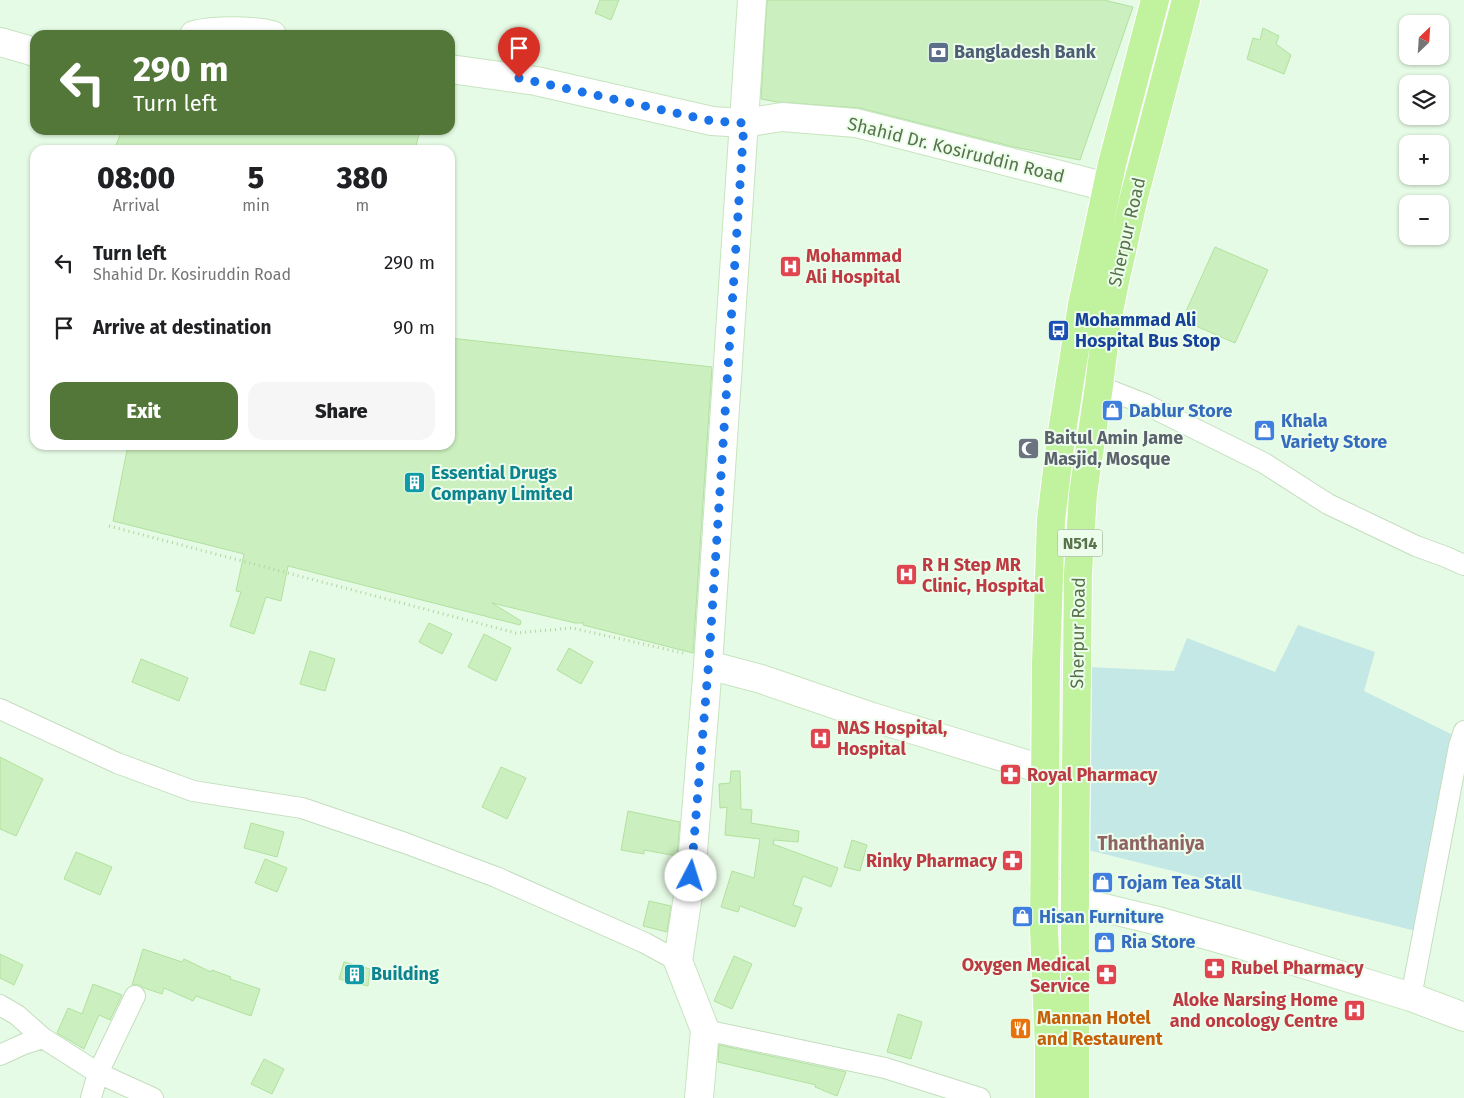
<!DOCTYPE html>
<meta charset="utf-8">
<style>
:root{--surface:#fff;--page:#f6f6f6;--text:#202124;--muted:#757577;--accent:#527738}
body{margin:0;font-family:"Fira Sans",sans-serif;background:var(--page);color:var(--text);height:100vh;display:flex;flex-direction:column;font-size:19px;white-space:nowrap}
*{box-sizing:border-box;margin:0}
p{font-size:16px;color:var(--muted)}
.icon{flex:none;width:28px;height:28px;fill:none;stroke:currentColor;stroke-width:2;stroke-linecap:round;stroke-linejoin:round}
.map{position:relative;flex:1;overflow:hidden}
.drawer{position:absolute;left:30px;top:145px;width:425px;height:305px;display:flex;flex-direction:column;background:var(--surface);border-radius:15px;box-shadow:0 1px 4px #0004}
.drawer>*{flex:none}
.top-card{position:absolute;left:30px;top:30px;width:425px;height:105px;border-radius:15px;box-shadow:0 1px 4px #0004;background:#527738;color:#fff;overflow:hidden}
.needle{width:32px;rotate:25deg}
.controls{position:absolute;left:1399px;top:15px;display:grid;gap:10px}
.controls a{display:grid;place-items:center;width:50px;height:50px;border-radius:10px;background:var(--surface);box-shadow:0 1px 4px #0004;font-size:25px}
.pin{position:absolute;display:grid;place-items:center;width:42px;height:42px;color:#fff;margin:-51px -21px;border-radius:50% 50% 50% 0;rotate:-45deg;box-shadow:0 0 5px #0007}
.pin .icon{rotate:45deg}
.me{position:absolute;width:55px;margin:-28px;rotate:5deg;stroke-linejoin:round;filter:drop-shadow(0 0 4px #0008)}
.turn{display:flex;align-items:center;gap:18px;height:105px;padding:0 20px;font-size:22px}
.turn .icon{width:65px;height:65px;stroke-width:2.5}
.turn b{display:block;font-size:35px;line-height:42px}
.eta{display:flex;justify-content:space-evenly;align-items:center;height:85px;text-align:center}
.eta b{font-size:30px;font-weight:800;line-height:35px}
.primary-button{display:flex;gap:10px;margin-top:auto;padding:10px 20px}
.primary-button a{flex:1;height:58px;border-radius:15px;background:var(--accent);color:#fff;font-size:20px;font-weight:800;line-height:58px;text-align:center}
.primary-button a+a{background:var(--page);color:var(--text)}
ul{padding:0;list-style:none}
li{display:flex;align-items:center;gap:15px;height:65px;padding:0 20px}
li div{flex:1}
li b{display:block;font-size:19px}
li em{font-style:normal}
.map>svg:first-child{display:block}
.green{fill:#c4e8e5}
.building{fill:#cbefbe;stroke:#b2e19f}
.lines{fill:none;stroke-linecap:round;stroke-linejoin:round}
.street-casing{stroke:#c4ddbe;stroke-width:22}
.secondary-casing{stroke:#c7e4bf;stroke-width:30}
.highway-casing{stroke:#fff;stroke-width:30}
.path{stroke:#b0d4a1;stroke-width:3;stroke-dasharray:1 4;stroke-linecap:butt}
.street{stroke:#fff;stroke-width:20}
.secondary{stroke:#fff;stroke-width:28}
.highway{stroke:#c1f39f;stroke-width:28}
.route{stroke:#1a73e8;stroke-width:9;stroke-dasharray:0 16.2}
.labels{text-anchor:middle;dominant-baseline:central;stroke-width:4;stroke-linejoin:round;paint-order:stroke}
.shield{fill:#ecfeeb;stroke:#849d7b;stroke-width:1}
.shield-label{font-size:16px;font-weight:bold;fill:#58734b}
.service-label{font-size:18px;font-weight:bold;fill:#4e5e75;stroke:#ecfeeb;text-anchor:start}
.street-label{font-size:18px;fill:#58734b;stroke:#ecfeeb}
.health-label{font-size:18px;font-weight:bold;fill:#be3a42;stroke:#ecfeeb;text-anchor:start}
.transit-label{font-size:18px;font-weight:bold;fill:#164399;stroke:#ecfeeb;text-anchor:start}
.shop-label{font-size:18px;font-weight:bold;fill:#366cbe;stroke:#ecfeeb;text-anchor:start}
.worship-label{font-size:18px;font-weight:bold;fill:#5b616d;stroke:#ecfeeb;text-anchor:start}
.culture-label{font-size:18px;font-weight:bold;fill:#0d838f;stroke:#ecfeeb;text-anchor:start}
.food-label{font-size:18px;font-weight:bold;fill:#c56008;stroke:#ecfeeb;text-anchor:start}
.neighbourhood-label{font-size:19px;font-weight:bold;fill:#8f6364;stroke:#ecfeeb}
</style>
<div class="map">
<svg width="1464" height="1098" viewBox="0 0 1464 1098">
<rect width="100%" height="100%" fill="#e6fbe5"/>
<path class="green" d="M1298,625L1375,652L1364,691L1457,737L1420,932L1088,850V667L1174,671L1187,638L1275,672Z"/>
<path class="building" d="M600,0H619L611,20L595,13Z
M767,0H1104L1133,7L1080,160L1014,147L860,108L777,102L761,99Z
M1263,28L1279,36L1276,44L1291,55L1284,74L1247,59L1253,38L1260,40Z
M122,130H420L415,150H114Z
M1215,247L1268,270L1235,343L1182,320Z
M450,338L712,367L693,653L583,625L584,623H575L492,603L521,621L520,625L288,566L281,601L266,597L254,634L230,626L241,592L236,591L244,554L113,521L128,445H450Z
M429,623L452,634L442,654L419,642Z
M484,634L511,648L496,681L468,667Z
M569,648L593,662L581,684L557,670Z
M310,651L335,659L325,691L300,684Z
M141,659L188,678L179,701L132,682Z
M0,757L43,779L16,836L0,829Z
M501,767L526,778L507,819L482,807Z
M731,771H740L741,809L752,810L751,823L799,831L798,842L774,840L773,844L838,868L831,887L803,876L793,905L802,908L795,927L740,906L738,912L721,907L732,871L754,878L760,839L725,835L727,807L720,808L719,784L730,783Z
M628,811L680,822L677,856L644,850V854L621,850Z
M251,823L284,832L277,857L244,848Z
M852,840L867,845L860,871L844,867Z
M76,852L112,867L100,895L64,879Z
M265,859L287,868L277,892L255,883Z
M649,901L671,906L667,932L643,926Z
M143,949L182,962L184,959L211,972L212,970L231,977L230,979L260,989L251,1016L196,996L193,1001L164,988L162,994L144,988L140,985H132Z
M0,954L23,965L14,985L0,978Z
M734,956L752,964L732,1009L714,1001Z
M344,962L370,969L368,986L339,979Z
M93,984L122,995L110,1020L99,1015L84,1049L57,1033L68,1008L82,1014Z
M898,1014L922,1022L911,1059L887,1052Z
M719,1045L846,1072L837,1096L815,1087L816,1085L718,1062Z
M264,1059L284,1069L272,1094L251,1084Z"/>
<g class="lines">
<defs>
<path id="street" d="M1070,382L1099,386L1145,404L1264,463L1328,504L1416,546L1446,557L1464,565
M0,709L117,763L193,791L302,808L405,843L496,877L645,943L678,961
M1411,997L1459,746L1464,731
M0,1005L17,1015L43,1038
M705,1030L885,1068L980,1098
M0,1055L24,1044L43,1038L98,1073L153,1098
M91,1098L98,1073L135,996"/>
<path id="secondary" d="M194,35C213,30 252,30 272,35
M0,42L35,52
M450,69L536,81L712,121L744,123L782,117L856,123L1107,187
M708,665L761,679L872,717L1045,770
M1044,889L1075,901L1154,920L1242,945L1411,997L1464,1017
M699,1098L705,1030L678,961L691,876L708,665L752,0"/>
<path id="highway" d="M1049,1098V1047L1044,930L1046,663L1051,520L1061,438L1082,305L1112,164L1155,0
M1075,1098V872L1078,573L1083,494L1099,386L1107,321L1115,282L1134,197L1186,0"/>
</defs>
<use href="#street" class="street-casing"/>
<use href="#secondary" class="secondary-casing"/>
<use href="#highway" class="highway-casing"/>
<path class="path" d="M109,526L516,633L572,628L687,654"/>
<use href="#street" class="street"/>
<use href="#secondary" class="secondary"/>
<use href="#highway" class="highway"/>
</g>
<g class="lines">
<path class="route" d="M519,78L712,121L744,123L709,659L691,876"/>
</g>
<defs>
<symbol id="bank-square" viewBox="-11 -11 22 22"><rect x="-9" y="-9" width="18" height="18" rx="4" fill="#5c6f8a" stroke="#ecfeeb"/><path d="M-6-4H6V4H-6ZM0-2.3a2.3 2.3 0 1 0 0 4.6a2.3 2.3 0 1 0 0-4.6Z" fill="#fff"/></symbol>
<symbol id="hospital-square" viewBox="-11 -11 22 22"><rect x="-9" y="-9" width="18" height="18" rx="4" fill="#e0444e" stroke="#ecfeeb"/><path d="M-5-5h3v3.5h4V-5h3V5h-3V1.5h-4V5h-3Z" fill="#fff"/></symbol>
<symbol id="bus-square" viewBox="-11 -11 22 22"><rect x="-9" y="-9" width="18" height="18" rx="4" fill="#1a4fb4" stroke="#ecfeeb"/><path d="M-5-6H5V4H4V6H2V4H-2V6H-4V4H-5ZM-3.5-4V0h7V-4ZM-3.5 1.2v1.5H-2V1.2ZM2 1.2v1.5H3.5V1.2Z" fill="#fff"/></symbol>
<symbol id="shop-square" viewBox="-11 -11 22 22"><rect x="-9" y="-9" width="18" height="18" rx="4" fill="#3f7fe0" stroke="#ecfeeb"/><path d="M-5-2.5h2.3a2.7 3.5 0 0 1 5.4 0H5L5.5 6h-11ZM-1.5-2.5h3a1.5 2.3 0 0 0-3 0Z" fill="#fff"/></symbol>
<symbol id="mosque-square" viewBox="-11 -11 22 22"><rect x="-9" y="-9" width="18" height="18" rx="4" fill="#6b7280" stroke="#ecfeeb"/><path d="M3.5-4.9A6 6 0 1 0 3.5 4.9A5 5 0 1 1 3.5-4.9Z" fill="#fff"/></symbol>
<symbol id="building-square" viewBox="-11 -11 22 22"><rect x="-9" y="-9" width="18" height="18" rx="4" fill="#0f9aa8" stroke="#ecfeeb"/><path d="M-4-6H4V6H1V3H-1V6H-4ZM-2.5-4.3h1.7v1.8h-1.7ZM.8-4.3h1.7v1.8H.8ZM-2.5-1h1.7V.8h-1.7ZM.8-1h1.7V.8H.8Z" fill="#fff"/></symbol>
<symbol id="pharmacy-square" viewBox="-11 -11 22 22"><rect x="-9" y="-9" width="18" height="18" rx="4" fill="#e0444e" stroke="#ecfeeb"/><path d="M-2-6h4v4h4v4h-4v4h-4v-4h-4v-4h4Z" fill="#fff"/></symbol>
<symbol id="restaurant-square" viewBox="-11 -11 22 22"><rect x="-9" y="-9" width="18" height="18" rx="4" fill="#e8710a" stroke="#ecfeeb"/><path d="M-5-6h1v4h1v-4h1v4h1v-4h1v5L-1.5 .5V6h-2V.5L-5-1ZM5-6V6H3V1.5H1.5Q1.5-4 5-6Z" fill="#fff"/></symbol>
</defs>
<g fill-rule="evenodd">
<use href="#bank-square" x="926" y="40" width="25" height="25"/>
<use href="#hospital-square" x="778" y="254" width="25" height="25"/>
<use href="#bus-square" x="1046" y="318" width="25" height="25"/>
<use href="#shop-square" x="1100" y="398" width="25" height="25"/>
<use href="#shop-square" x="1252" y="418" width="25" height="25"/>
<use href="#mosque-square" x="1016" y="436" width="25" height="25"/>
<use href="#building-square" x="402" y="470" width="25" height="25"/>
<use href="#hospital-square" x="894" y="562" width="25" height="25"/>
<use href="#hospital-square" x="808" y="726" width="25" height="25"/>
<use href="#pharmacy-square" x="998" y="762" width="25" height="25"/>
<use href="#pharmacy-square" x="1000" y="848" width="25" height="25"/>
<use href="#shop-square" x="1090" y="870" width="25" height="25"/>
<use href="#shop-square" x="1010" y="904" width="25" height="25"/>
<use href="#shop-square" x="1092" y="930" width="25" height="25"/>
<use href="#pharmacy-square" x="1202" y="956" width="25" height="25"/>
<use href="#building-square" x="342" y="962" width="25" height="25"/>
<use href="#pharmacy-square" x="1094" y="962" width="25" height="25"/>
<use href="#hospital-square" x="1342" y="998" width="25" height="25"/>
<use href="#restaurant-square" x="1008" y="1016" width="25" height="25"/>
</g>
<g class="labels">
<rect class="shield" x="1057.5" y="529.5" width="45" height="27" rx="4"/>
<g class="shield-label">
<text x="1080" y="543">N514</text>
</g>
<g class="service-label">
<text x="954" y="52">Bangladesh Bank</text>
</g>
<g class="street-label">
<text transform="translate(956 150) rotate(14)">Shahid Dr. Kosiruddin Road</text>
<text transform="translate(1127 232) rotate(-77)">Sherpur Road</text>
<text transform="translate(1078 633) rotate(-89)">Sherpur Road</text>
</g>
<g class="health-label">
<text x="806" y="256">Mohammad<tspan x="806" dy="21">Ali Hospital</tspan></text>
<text x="922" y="565">R H Step MR<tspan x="922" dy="21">Clinic, Hospital</tspan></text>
<text x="837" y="728">NAS Hospital,<tspan x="837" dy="21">Hospital</tspan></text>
<text x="1027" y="775">Royal Pharmacy</text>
<text x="997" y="861" text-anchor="end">Rinky Pharmacy</text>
<text x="1090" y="965" text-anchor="end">Oxygen Medical<tspan x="1090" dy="21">Service</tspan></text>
<text x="1231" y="968">Rubel Pharmacy</text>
<text x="1338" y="1000" text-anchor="end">Aloke Narsing Home<tspan x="1338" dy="21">and oncology Centre</tspan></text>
</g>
<g class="transit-label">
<text x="1075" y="320">Mohammad Ali<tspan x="1075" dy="21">Hospital Bus Stop</tspan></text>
</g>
<g class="shop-label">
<text x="1129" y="411">Dablur Store</text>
<text x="1281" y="421">Khala<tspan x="1281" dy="21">Variety Store</tspan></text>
<text x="1118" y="883">Tojam Tea Stall</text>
<text x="1039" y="917">Hisan Furniture</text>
<text x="1121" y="942">Ria Store</text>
</g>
<g class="worship-label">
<text x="1044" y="438">Baitul Amin Jame<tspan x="1044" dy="21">Masjid, Mosque</tspan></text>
</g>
<g class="culture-label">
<text x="431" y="473">Essential Drugs<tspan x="431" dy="21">Company Limited</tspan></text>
<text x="371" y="974">Building</text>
</g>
<g class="food-label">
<text x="1037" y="1018">Mannan Hotel<tspan x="1037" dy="21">and Restaurent</tspan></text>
</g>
<g class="neighbourhood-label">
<text x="1151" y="843">Thanthaniya</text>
</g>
</g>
</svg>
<div class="controls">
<a><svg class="needle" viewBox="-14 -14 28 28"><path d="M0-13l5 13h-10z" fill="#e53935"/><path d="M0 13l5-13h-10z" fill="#757577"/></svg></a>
<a><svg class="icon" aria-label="layers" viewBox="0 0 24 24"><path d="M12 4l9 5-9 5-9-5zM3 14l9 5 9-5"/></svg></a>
<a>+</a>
<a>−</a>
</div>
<div class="pin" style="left:519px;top:78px;background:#d93025"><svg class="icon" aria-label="arrive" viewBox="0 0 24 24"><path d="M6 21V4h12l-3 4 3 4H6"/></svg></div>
<svg class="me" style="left:691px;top:876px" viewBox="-20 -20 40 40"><circle r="19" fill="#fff"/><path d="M0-13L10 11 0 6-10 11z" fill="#1a73e8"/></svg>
<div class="top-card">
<div class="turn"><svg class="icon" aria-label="left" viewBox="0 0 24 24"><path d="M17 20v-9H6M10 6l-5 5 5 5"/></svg><div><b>290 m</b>Turn left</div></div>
</div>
<section class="drawer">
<div class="eta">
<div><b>08:00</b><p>Arrival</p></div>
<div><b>5</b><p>min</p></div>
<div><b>380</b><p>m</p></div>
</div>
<ul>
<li><svg class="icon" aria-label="left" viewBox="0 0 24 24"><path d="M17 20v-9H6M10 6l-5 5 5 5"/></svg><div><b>Turn left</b><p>Shahid Dr. Kosiruddin Road</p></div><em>290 m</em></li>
<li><svg class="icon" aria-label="arrive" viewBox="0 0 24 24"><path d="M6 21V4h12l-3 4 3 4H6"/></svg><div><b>Arrive at destination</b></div><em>90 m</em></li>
</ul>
<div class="primary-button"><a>Exit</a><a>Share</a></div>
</section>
</div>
